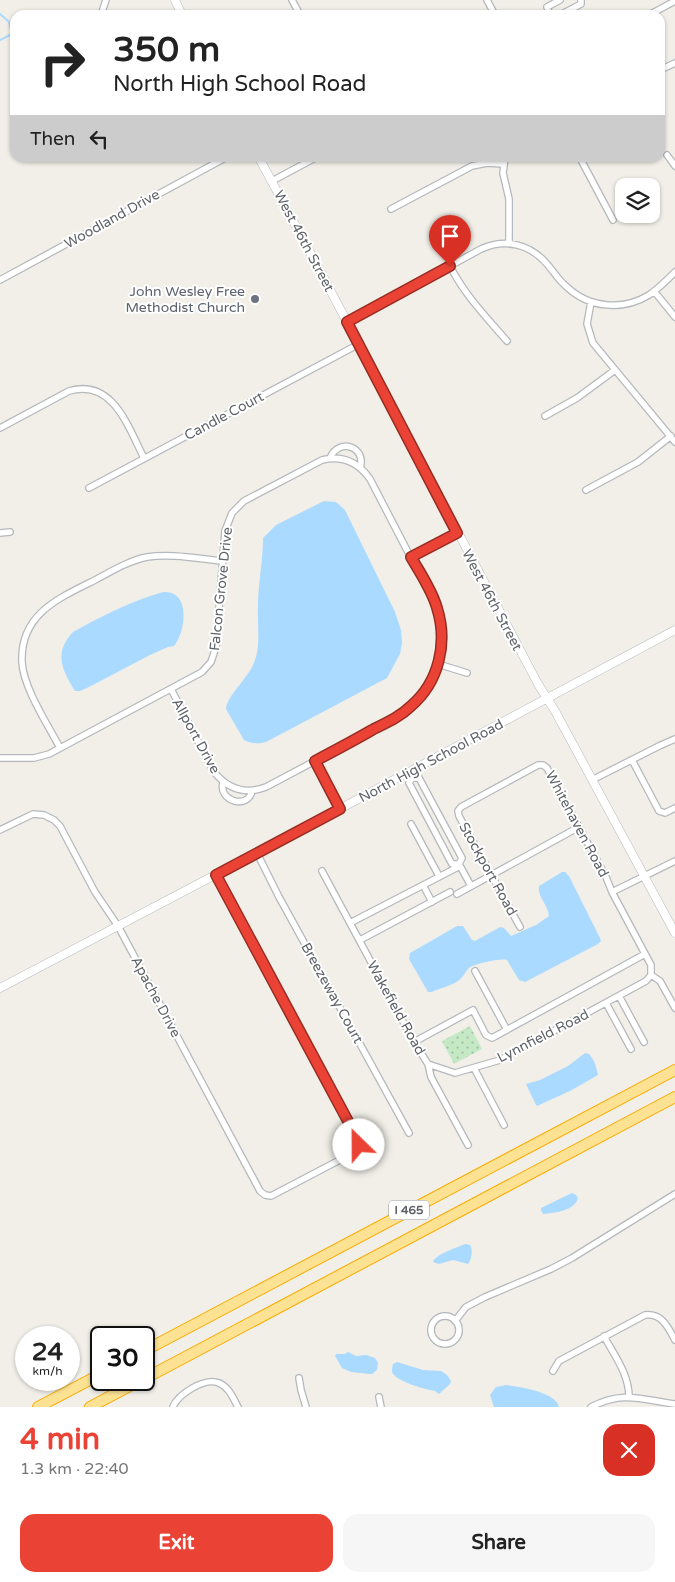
<!DOCTYPE html>
<meta charset="utf-8">
<style>
:root{--surface:#fff;--page:#f6f6f6;--text:#222;--muted:#767676;--accent:#ea4335}
body{margin:0;font-family:"Varela Round",sans-serif;background:var(--page);color:var(--text);height:100vh;display:flex;flex-direction:column;font-size:19px;white-space:nowrap}
*{box-sizing:border-box;margin:0}
p{font-size:16px;color:var(--muted)}
.icon{flex:none;width:28px;height:28px;fill:none;stroke:currentColor;stroke-width:2;stroke-linecap:round;stroke-linejoin:round}
.map{position:relative;height:1407px;overflow:hidden}
.side{display:flex;flex-direction:column;background:var(--surface);flex:1}
.side>*{flex:none}
.hud{position:absolute;left:10px;top:10px;width:655px;height:152px;border-radius:15px;box-shadow:0 1px 4px #0004;background:#fff;color:var(--text);overflow:hidden}
.buttons{position:absolute;left:615px;top:178px;display:grid;gap:10px}
.buttons a{display:grid;place-items:center;width:45px;height:45px;border-radius:10px;background:var(--surface);box-shadow:0 1px 4px #0004;font-size:25px}
.speed{position:absolute;left:15px;top:1326px;display:flex;gap:10px;font-size:25px;font-weight:700;text-align:center}
.speed>*{display:grid;place-content:center;width:65px;height:65px;border-radius:50%;background:var(--surface);box-shadow:0 1px 4px #0004;line-height:1}
.speed small{font-size:12px;font-weight:400}
.speed .limit{border:2px solid #111;border-radius:8px;background:#fff;color:#111}
.pin{position:absolute;display:grid;place-items:center;width:42px;height:42px;color:#fff;margin:-51px -21px;border-radius:50% 50% 50% 0;rotate:-45deg;box-shadow:0 0 5px #0007}
.pin .icon{rotate:45deg}
.me{position:absolute;width:55px;margin:-28px;rotate:337deg;stroke-linejoin:round;filter:drop-shadow(0 0 4px #0008)}
.turn{display:flex;align-items:center;gap:18px;height:105px;padding:0 20px;font-size:22px}
.turn .icon{width:65px;height:65px;stroke-width:2.5}
.turn b{display:block;font-size:35px;line-height:42px}
.then{display:flex;align-items:center;height:48px;padding:0 20px;background:#0003;gap:10px;font-size:19px}
.round{display:grid;place-items:center;flex:none;width:52px;height:52px;border-radius:15px;background:var(--page)}
.overview{display:flex;align-items:center;justify-content:space-between;height:85px;padding:0 20px}
h1{font-size:30px;font-weight:700;line-height:38px;color:var(--accent)}
.button{display:flex;gap:10px;margin-top:auto;padding:10px 20px}
.button a{flex:1;height:58px;border-radius:15px;background:var(--accent);color:#fff;font-size:20px;font-weight:700;line-height:58px;text-align:center}
.button a+a{background:var(--page);color:var(--text)}
.map>svg:first-child{display:block}
.park{fill:url(#park-dots)}
.water{fill:#aadaff}
.lines{fill:none;stroke-linecap:round;stroke-linejoin:round}
.stream{stroke:#aadaff;stroke-width:2}
.street-casing{stroke:#b5b8bc;stroke-width:8}
.secondary-casing{stroke:#b6babf;stroke-width:9}
.highway-casing{stroke:#f9ab00;stroke-width:12}
.street{stroke:#fff;stroke-width:5.5}
.secondary{stroke:#fff;stroke-width:8}
.highway{stroke:#fde293;stroke-width:10}
.route-casing{stroke:#982c22;stroke-width:12}
.route{stroke:#ea4335;stroke-width:9}
.worship-dot{fill:#6b7280;stroke:#fff;stroke-width:2}
.labels{text-anchor:middle;dominant-baseline:central;stroke-width:4;stroke-linejoin:round;paint-order:stroke}
.shield{fill:#fff;stroke:#8f9295;stroke-width:1}
.shield-label{font-size:12px;font-weight:bold;fill:#5f6368}
.street-label{font-size:14px;fill:#5f6368;stroke:#fff}
.worship-label{font-size:14px;fill:#5b616d;stroke:#fff;text-anchor:end}
</style>
<div class="map">
<svg width="675" height="1407" viewBox="0 0 675 1407">
<defs>
<pattern id="park-dots" width="8" height="8" patternUnits="userSpaceOnUse" patternTransform="scale(1.25)"><rect width="8" height="8" fill="#c5e8c5"/><path d="M2 2h.1M6 6h.1" fill="none" stroke="#a3c0a4" stroke-width="1.8" stroke-linecap="round"/></pattern>
</defs>
<rect width="100%" height="100%" fill="#f1efe8"/>
<path class="park" d="M470,1026L482,1049L454,1064L442,1041Z"/>
<path class="water" d="M324,501L336,502L345,510L395,612L401,630L402,643L400,654L387,678L266,742C258,744 252,744 244,740L226,709C227,695 250,677 255,660C261,643 257,624 258,607C258,584 263,561 263,538L276,525Z
M163,592C191,590 186,631 174,646L168,647L150,655L91,686L80,691H75C61,669 54,652 73,632C102,616 131,601 163,592Z
M562,872H565L569,876L600,938L601,941L598,944L525,982L519,980L507,960C502,958 473,964 469,968C465,972 463,978 458,981C451,986 440,988 432,992H428L409,959L410,953L457,926H463L472,940L475,941L500,927L504,928L511,936L536,925L549,916C548,905 537,896 539,886Z
M585,1053L589,1054C595,1061 596,1066 598,1075L570,1091L537,1106L536,1105L526,1084L540,1080L568,1066Z
M572,1193L576,1195L578,1198C575,1211 554,1213 543,1214L541,1210V1208Z
M465,1244L470,1245C473,1250 472,1259 468,1264L453,1260L439,1264L433,1262C436,1254 456,1248 465,1244Z
M348,1352L356,1356L366,1355L375,1358L378,1363L377,1370L372,1374H369L351,1372L342,1368L335,1356L336,1354H345Z
M397,1362L423,1370L441,1371L447,1375L451,1381L450,1384L439,1394L435,1391C424,1389 402,1383 394,1375C391,1372 392,1368 393,1364Z
M506,1385C519,1387 556,1392 559,1407H494L490,1395L496,1387Z"/>
<g class="lines">
<path class="stream" d="M0,14L9,22L12,34L0,40"/>
<defs>
<path id="street" d="M292,0L300,15
M487,0L495,15
M101,15L106,0
M550,15L547,7L560,0
M560,15L581,4V0
M649,15L675,1
M660,70L675,63
M667,155L675,166
M505,158L503,173L509,199V243
M580,158L613,220
M272,181L315,158
M391,209L472,166L487,163L503,164
M450,266C464,294 486,317 507,341
M0,280L225,158
M654,291L675,317
M591,302L587,324L593,343L675,442
M347,322L481,249C505,238 530,244 547,264C554,272 559,281 567,287C589,308 623,311 649,295C658,289 667,280 675,272
M545,416L577,398L615,370
M0,428L69,391C113,378 128,427 144,458
M330,458C339,437 367,447 360,468
M89,488L359,344
M586,490L638,462L671,436
M0,533L10,532
M411,557L457,533
M438,664L467,673
M60,748C48,725 23,687 22,662C20,614 59,598 95,580C112,571 128,561 147,557C172,553 199,559 223,561
M0,758H34L49,754L202,672L211,662L216,647L225,531L232,513L244,501L322,460C342,455 358,462 370,479L437,608C449,652 433,695 394,719L266,787C245,795 228,789 214,772L171,689
M632,760L659,811L665,813L675,808
M315,761L340,809
M409,772L412,778L409,783L452,864H459
M412,778H419L462,858L459,864
M592,780L659,746L675,739
M223,783C218,801 248,810 252,791
M411,824L439,876
M0,830L33,814L44,815L54,820L60,826L95,892L118,926L260,1191L265,1195L271,1196L353,1153L357,1149L359,1141L216,875
M257,853L279,897L409,1133
M459,864L471,886
M322,871L414,1042L428,1064L431,1077L468,1145
M423,885L432,902
M612,892L675,861
M457,894L579,827
M350,923L460,866
M520,927L459,816L458,811L461,807L538,765H543L547,768L606,877L612,892L651,965V975
M360,940L450,892
M475,971L507,1030
M651,975L660,981L675,1008
M619,996L644,1042
M606,1003L631,1049
M414,1042L473,1010L486,1035L492,1038L645,954
M428,1064L455,1073L500,1060L646,981L651,975
M474,1068L504,1125
M431 1330a14 14 0 1 1 28 0a14 14 0 1 1-28 0Z
M455,1321L466,1307L485,1297L551,1269L572,1258L675,1194
M604,1336C614,1355 629,1374 629,1397
M553,1371L559,1361L645,1315C662,1313 668,1327 675,1340
M299,1378L301,1390L306,1407
M379,1397L381,1407
M173,1407C178,1394 205,1377 219,1383C229,1387 233,1398 238,1407
M591,1407C624,1390 642,1400 675,1404"/>
<path id="secondary" d="M175,0L182,15
M259,158L318,267L538,684L555,711L675,933
M0,988L257,853L675,630"/>
<path id="highway" d="M144,1351L675,1070
M144,1379L675,1097
M38,1407L101,1374
M90,1407L141,1380"/>
</defs>
<use href="#street" class="street-casing"/>
<use href="#secondary" class="secondary-casing"/>
<use href="#highway" class="highway-casing"/>
<use href="#street" class="street"/>
<use href="#secondary" class="secondary"/>
<use href="#highway" class="highway"/>
</g>
<g class="lines">
<defs>
<path id="route" d="M359,1145L357,1138L216,875L340,809L315,761C334,751 353,741 372,730C386,723 400,717 411,706C439,682 448,643 437,608C432,590 420,573 411,557L457,533L347,322L450,266"/>
</defs>
<use href="#route" class="route-casing"/>
<use href="#route" class="route"/>
</g>
<circle class="worship-dot" cx="255" cy="299" r="5"/>
<g class="labels">
<rect class="shield" x="389" y="1200.5" width="40" height="19" rx="4"/>
<g class="shield-label">
<text x="409" y="1210">I 465</text>
</g>
<g class="street-label">
<text transform="translate(112 219) rotate(-29)">Woodland Drive</text>
<text transform="translate(304 241) rotate(62)">West 46th Street</text>
<text transform="translate(224 416) rotate(-28)">Candle Court</text>
<text transform="translate(221 589) rotate(-84)">Falcon Grove Drive</text>
<text transform="translate(492 600) rotate(62)">West 46th Street</text>
<text transform="translate(196 736) rotate(61)">Allport Drive</text>
<text transform="translate(431 761) rotate(-28)">North High School Road</text>
<text transform="translate(577 824) rotate(62)">Whitehaven Road</text>
<text transform="translate(488 869) rotate(61)">Stockport Road</text>
<text transform="translate(332 993) rotate(61)">Breezeway Court</text>
<text transform="translate(156 997) rotate(62)">Apache Drive</text>
<text transform="translate(396 1008) rotate(61)">Wakefield Road</text>
<text transform="translate(543 1036) rotate(-27)">Lynnfield Road</text>
</g>
<g class="worship-label">
<text x="245" y="291">John Wesley Free<tspan x="245" dy="16">Methodist Church</tspan></text>
</g>
</g>
</svg>
<div class="buttons">
<a><svg class="icon" aria-label="layers" viewBox="0 0 24 24"><path d="M12 4l9 5-9 5-9-5zM3 14l9 5 9-5"/></svg></a>
</div>
<div class="speed"><div>24<small>km/h</small></div><div class="limit">30</div></div>
<div class="pin" style="left:450px;top:266px;background:#d93025"><svg class="icon" aria-label="arrive" viewBox="0 0 24 24"><path d="M6 21V4h12l-3 4 3 4H6"/></svg></div>
<svg class="me" style="left:359px;top:1145px" viewBox="-20 -20 40 40"><circle r="19" fill="#fff"/><path d="M0-13L10 11 0 6-10 11z" fill="#ea4335"/></svg>
<div class="hud">
<div class="turn"><svg class="icon" aria-label="right" viewBox="0 0 24 24"><path d="M7 20v-9h11M14 6l5 5-5 5"/></svg><div><b>350 m</b>North High School Road</div></div>
<div class="then">Then<svg class="icon" aria-label="left" viewBox="0 0 24 24"><path d="M17 20v-9H6M10 6l-5 5 5 5"/></svg></div>
</div>
</div>
<section class="side">
<div class="overview"><div><h1>4 min</h1><p>1.3 km · 22:40</p></div><a class="round" style="background:#d93025;color:#fff"><svg class="icon" aria-label="close" viewBox="0 0 24 24"><path d="M6 6l12 12M18 6L6 18"/></svg></a></div>
<div class="button"><a>Exit</a><a>Share</a></div>
</section>
